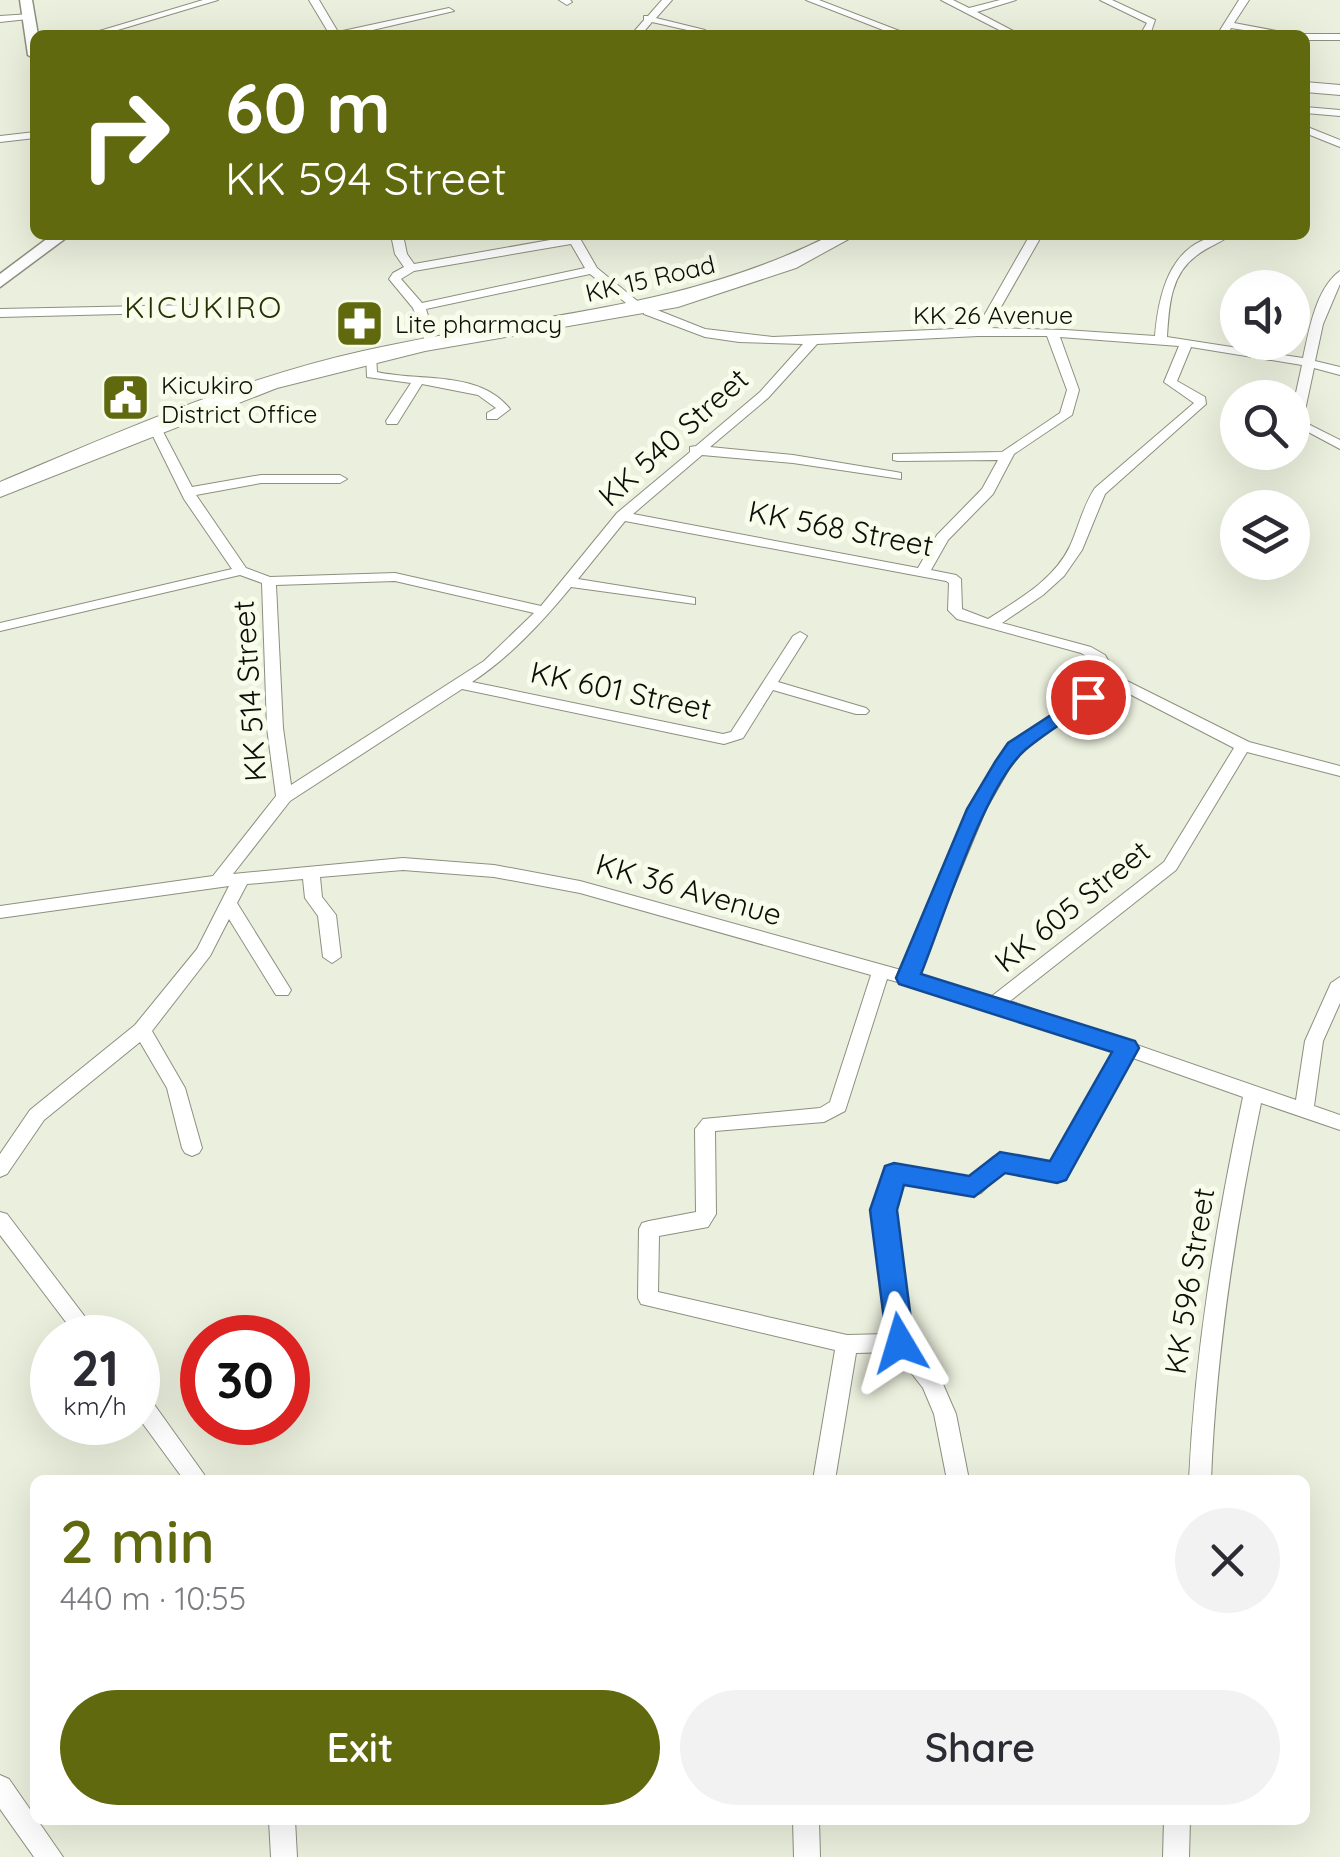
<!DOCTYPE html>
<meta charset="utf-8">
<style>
:root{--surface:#fff;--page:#f2f2f3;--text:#2b2b33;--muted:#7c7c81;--accent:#60690d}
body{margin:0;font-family:Quicksand,sans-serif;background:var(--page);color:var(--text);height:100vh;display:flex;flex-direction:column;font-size:38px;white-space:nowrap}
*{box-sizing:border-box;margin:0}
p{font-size:32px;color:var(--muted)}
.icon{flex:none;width:55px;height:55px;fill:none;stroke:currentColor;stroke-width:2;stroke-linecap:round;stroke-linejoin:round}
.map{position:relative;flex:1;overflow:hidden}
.sheet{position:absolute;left:30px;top:1475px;width:1280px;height:350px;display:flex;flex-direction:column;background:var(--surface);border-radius:15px;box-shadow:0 10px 40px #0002}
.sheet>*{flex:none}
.hud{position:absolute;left:30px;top:30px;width:1280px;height:210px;border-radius:15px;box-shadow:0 10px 40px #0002;background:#60690d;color:#fff;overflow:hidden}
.fabs{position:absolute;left:1220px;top:270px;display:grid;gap:20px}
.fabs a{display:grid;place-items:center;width:90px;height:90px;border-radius:50%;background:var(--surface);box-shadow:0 10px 40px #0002;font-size:50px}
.speed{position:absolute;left:30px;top:1315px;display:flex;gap:20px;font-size:50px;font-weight:700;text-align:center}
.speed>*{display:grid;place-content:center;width:130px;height:130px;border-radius:50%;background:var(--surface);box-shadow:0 10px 40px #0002;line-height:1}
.speed small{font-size:25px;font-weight:400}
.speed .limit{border:15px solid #d22;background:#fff;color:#111}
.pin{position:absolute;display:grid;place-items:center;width:85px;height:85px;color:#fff;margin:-42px;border:5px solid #fff;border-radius:50%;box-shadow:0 2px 10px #0007}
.me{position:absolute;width:110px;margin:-55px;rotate:353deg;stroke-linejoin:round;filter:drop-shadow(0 0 8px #0008)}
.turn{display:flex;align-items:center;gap:35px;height:210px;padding:0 30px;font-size:45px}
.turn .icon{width:130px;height:130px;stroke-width:2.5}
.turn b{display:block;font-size:70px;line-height:85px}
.round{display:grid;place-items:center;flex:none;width:105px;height:105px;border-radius:52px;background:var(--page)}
.head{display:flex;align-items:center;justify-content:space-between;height:170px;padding:0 30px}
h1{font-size:60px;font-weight:600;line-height:75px;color:var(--accent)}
.action{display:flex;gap:20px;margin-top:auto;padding:20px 30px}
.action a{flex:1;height:115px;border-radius:60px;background:var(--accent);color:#fff;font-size:40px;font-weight:600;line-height:115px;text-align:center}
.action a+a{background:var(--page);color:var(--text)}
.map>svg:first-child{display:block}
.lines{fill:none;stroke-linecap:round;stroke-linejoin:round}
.minor-casing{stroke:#8d907f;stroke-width:2}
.secondary-casing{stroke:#8d907f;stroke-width:3}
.trunk-casing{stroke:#8d907f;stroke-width:2}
.minor{fill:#fff;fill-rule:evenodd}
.secondary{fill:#fff;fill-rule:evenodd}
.trunk{fill:#fff;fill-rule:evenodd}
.route{fill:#1a73e8;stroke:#114b97;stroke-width:2.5}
.labels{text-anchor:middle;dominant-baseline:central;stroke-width:10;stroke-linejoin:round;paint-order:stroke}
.far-street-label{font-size:25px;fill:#0d0e09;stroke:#f8fcea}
.far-poi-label{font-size:25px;fill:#0d0e09;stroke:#f8fcea;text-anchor:start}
.far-quarter-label{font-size:30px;letter-spacing:2.5px;fill:#292e05;stroke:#f8fcea}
.street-label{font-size:30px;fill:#0d0e09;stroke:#f8fcea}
</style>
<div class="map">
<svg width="1340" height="1857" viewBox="0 0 1340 1857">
<rect width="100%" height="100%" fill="#ebefdd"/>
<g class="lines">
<defs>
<path id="minor" d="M203,0H218L101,35H86Z
M309,0H319L338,32L449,8L454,11L351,35H330Z
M559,0H570L572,2L567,5Z
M662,0H672L656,18L705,30V34L652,22L641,35H631L644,20V16H648Z
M806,0H819L910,35H896Z
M941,0H953L969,8L1000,0H1016L977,12L1021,35H1009Z
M1100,0H1112L1155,20L1150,35H1140L1147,23Z
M1239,0H1249L1234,23L1298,35H1275L1231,28L1227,35H1217Z
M31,14V18L28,19L0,22V16Z
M1305,34H1340V40H1305V35H1302Z
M1305,107L1340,110V116L1305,113Z
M1305,126L1340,140V147L1305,133Z
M35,132V138L0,142V136Z
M391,235H403L407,254L414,264L578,235L597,268L641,304L631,307L590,274L426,309L434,336L424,339L413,308L389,279L393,273L404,267L395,254ZM571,244L585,268L422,303L401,279L414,271Z
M1030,235H1042L989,328L1065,330L1155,336C1159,289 1173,235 1231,235C1220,243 1207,247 1196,256C1170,275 1169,307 1167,337L1303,358C1309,330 1316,288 1340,271V284L1323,324L1315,361L1340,367V375L1314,368L1304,415L1308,424L1340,440V449L1297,426L1292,411L1302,365L1191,347L1177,381L1205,397L1206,404L1105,494L1082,550L1064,576L1043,595L1002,623L1091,647L1105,655L1117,676L1249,742L1340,766V776L1247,752L1176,870L1010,1001L1296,1100L1305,1041L1331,983L1340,977V1003L1323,1041L1314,1106L1340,1115V1130L1261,1103C1235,1228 1216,1352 1211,1480H1189C1195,1350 1216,1224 1243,1097L1130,1057L1064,1178L1057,1181L1004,1170L981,1193L974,1195L902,1182L894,1210L910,1340L939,1375L956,1414L969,1480H947L934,1414L923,1388L895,1352L856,1353L835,1480H813L835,1350L641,1304L638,1298L639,1229L642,1223L649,1221L696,1212L695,1129L703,1119L820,1108L830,1102L871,975L580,893L494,877L403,870L320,877L322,897L336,915L341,957L332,963L323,957L318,916L305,898L303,879L247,884L237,903L291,990L288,995H276L229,919L210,956L152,1031L185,1088L202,1148L199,1153L192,1156L185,1153L182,1148L167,1088L140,1042L44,1120L7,1174L0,1177V1154L30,1110L135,1025L197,949L229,886L0,918V906L213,876L276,796L267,728L262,583L240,575L0,631V623L232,569L184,499L148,426L149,423L154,422L160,426L192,487L261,475H340L347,479L340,483H261L196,495L246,568L270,577L395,573L541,606L617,513L690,452V447L696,446L760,392L803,344L739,342L705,337L644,314V308H652L705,329L773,337L977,328ZM978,336H1047L1067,390L1060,413L1002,452L893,454V460L898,461L998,460L982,489L937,535L918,568L633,514L702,455L793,463L901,479V473L896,472L793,455L710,447L768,398L817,344ZM1060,337L1179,346L1164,382L1194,403L1095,488C1083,506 1079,526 1070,546C1054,580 1019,599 988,619L962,609L961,579L956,575L931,570L948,540L993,494L1014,454L1072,415L1079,390ZM625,521L946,581L949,583L948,610L957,619L1081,653L1094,661L1103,678L1010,744L996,763L970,809L901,970L580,881L494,865L403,858L233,874L290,801L462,689L724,744L743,738L773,690L856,714H866L869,711L866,708L778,682L807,636L800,632L793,636L731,732L723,734L472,682C510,657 542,622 571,587L695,604V598L690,597L578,579ZM395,581L534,613L484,661L291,785L283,728L276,585ZM1112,685L1234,748L1164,862L992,996L917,975L986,809L1009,769L1022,752ZM887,979L990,1008L1115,1052L1052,1164L1000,1154L993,1157L970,1178L895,1165L888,1168L874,1210L888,1334L847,1335L658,1292L659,1236L708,1227L716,1214L715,1131L824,1122L845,1111Z
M195,305L201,309L199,312L0,317V309Z
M366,352L376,355L377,372C421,382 479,370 510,409L497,419H487V413L496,408L478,395L422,384L397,424H387L386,421L411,383L367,377Z
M0,1212L7,1214L101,1338H78L0,1235Z
M138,1391L146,1393L208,1480H184L138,1417Z
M0,1775L9,1779L63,1857H34L0,1809Z
M269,1820H295L297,1857H271Z
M793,1820H819L820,1857H794Z
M1164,1820H1190L1189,1857H1163Z"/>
<path id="secondary" d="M20,0H32L38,35H35V59L28,55Z
M52,235H70L0,287V274Z"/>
<path id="trunk" d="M1305,82L1340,85V95L1305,92Z
M831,235H856L796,268L678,307L425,351L277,388L0,497V482C119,432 237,379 363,351C525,314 680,312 831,235Z"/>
</defs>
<use href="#minor" class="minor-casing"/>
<use href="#secondary" class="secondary-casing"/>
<use href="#trunk" class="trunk-casing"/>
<use href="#minor" class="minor"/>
<use href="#secondary" class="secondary"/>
<use href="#trunk" class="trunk"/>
</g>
<path class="route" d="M1088,691L1098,697L1095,701C1072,717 1046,732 1025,750C984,786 943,919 921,974L1135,1041L1139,1048L1066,1180L1057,1183L1005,1173L974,1197L904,1185L897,1210L914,1343L910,1351H891L887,1343L870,1210L885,1166L894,1163L969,1176L1000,1152L1050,1161L1112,1052L899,984L896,978L967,809L995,762L1008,743Z"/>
<defs>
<symbol id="pharmacy-square" viewBox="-11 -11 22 22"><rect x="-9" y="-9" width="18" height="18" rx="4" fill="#60690d" stroke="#f8fcea"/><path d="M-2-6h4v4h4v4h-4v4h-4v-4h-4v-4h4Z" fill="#fff"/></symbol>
<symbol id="civic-square" viewBox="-11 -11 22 22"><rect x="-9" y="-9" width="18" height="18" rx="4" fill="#60690d" stroke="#f8fcea"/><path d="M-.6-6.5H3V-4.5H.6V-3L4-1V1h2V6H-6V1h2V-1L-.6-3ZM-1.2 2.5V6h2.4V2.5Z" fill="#fff"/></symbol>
</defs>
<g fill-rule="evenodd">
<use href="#pharmacy-square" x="332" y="296" width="55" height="55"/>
<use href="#civic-square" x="98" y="370" width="55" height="55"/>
</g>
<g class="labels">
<g class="far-street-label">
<text transform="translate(650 278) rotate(-13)">KK 15 Road</text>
<text x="993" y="314">KK 26 Avenue</text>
</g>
<g class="far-poi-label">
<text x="395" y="323">Lite pharmacy</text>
<text x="161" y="384">Kicukiro<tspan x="161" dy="29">District Office</tspan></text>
</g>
<g class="far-quarter-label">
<text x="204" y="307">KICUKIRO</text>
</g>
<g class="street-label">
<text transform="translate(673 437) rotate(-42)">KK 540 Street</text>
<text transform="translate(841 528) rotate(11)">KK 568 Street</text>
<text transform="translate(621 690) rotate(12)">KK 601 Street</text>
<text transform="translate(249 691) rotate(-94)">KK 514 Street</text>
<text transform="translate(689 889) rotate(16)">KK 36 Avenue</text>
<text transform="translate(1072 906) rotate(-39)">KK 605 Street</text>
<text transform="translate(1189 1281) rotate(-81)">KK 596 Street</text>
</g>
</g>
</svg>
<div class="fabs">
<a><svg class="icon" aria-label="sound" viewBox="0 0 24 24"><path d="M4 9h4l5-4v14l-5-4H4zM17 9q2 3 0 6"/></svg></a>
<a><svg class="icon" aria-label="search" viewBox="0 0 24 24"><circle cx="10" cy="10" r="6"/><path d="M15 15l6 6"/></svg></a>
<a><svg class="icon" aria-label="layers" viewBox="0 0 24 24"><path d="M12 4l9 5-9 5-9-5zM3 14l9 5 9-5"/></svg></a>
</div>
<div class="speed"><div>21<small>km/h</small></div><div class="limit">30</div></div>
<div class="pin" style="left:1088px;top:697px;background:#d93025"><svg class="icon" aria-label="arrive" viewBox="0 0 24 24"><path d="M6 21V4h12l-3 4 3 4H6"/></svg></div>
<svg class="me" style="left:900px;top:1343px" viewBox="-20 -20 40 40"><path d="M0-17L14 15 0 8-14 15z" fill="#1a73e8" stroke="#fff" stroke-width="4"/></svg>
<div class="hud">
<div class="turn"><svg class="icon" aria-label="right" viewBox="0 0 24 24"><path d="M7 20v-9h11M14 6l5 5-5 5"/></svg><div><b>60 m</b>KK 594 Street</div></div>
</div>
<section class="sheet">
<div class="head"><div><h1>2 min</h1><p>440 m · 10:55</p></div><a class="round"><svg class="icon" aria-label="close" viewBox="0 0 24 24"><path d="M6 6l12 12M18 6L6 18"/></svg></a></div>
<div class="action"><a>Exit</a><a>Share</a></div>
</section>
</div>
